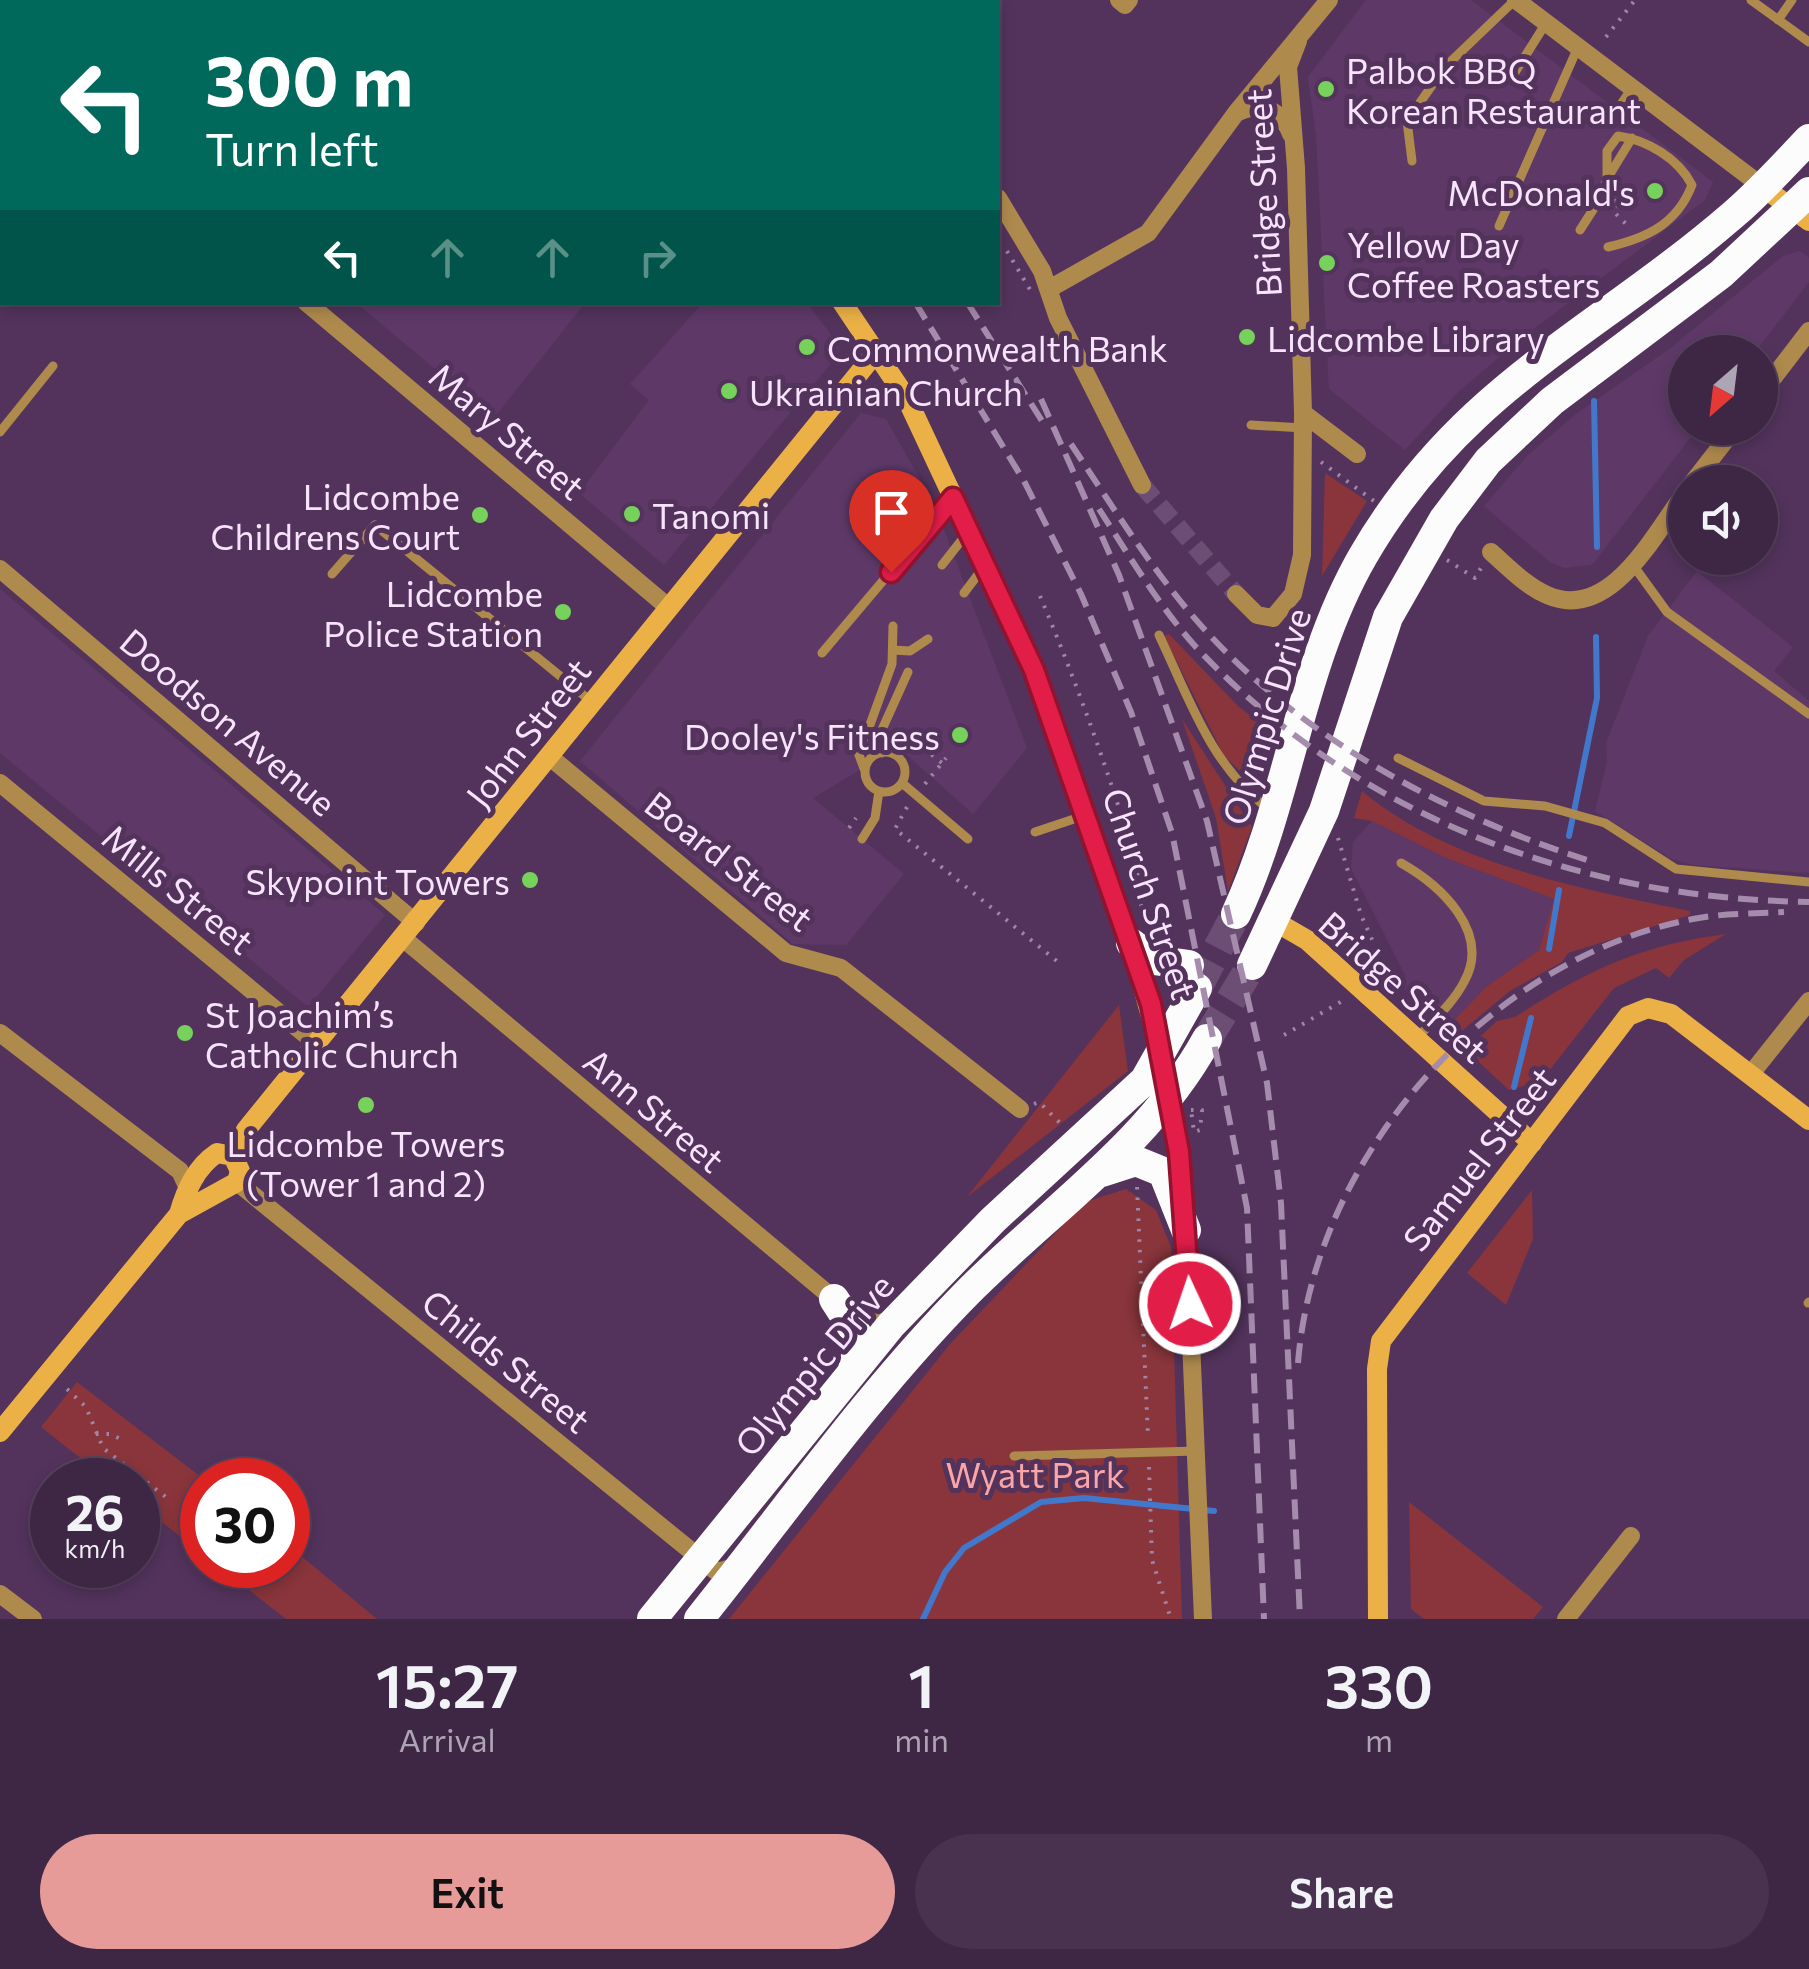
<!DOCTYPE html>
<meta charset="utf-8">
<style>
:root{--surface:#3e2645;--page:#493250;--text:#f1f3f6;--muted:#ada5b3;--line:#57435e;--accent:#e69b98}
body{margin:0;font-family:Commissioner,sans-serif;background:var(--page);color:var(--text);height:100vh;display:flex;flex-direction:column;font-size:38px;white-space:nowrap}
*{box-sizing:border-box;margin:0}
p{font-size:32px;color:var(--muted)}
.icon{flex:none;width:55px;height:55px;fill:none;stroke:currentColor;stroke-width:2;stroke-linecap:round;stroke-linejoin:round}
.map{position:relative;height:1619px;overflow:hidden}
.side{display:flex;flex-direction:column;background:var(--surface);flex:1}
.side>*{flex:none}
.hud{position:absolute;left:0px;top:0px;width:1000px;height:305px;box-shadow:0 5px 15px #0003,0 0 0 2px var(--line);background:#00695c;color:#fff;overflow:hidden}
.needle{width:65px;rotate:208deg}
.fabs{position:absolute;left:1668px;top:335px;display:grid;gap:20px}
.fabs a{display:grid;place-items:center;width:110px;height:110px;border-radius:50%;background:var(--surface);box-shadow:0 5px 15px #0003,0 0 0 2px var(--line);font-size:50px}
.speed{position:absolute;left:30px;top:1458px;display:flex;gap:20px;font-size:50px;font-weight:700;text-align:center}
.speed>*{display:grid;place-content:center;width:130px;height:130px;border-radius:50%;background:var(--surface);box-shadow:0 5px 15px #0003,0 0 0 2px var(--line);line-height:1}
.speed small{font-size:25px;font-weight:400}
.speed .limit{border:15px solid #d22;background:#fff;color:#111}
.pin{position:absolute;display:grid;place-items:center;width:85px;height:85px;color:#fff;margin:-102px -42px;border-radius:50% 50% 50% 0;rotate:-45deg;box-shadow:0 0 10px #0007}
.pin .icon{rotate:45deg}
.me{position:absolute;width:110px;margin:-55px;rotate:357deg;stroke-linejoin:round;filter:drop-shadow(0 0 8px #0008)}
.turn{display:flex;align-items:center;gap:35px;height:210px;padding:0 40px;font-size:45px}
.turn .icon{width:130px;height:130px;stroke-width:2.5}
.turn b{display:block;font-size:70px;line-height:85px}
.lanes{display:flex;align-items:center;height:95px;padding:0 40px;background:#0003;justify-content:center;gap:50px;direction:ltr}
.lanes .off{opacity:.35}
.eta{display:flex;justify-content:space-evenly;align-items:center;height:170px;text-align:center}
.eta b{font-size:60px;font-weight:600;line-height:70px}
.primary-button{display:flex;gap:20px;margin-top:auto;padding:20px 40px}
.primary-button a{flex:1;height:115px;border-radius:60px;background:var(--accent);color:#111;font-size:40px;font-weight:600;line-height:115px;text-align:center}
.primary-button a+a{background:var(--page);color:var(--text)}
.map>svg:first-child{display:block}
.built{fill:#5e3968}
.green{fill:#89353b}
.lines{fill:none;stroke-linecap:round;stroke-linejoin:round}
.stream{stroke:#4278cc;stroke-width:6}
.street-tunnel{stroke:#6c4d74;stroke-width:18;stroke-dasharray:18 9;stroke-linecap:butt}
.highway-tunnel{stroke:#6c4d74;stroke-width:30;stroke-dasharray:30 15;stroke-linecap:butt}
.path{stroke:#9f85a6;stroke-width:4;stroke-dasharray:2.5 8;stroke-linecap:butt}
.lane{stroke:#ae8a4d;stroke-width:9}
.street{stroke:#ae8a4d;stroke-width:18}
.secondary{stroke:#ebb147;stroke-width:20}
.highway{stroke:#fcfcfc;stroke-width:30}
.rail{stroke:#a58bac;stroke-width:6;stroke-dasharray:20 10;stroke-linecap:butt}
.route-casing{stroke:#92132f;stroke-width:25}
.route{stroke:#e11d48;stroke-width:18}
.poi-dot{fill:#76d25a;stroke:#53335c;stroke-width:4}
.labels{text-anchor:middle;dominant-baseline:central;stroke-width:10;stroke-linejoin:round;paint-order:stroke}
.poi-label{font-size:35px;fill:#f7e3fc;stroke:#53335c;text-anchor:start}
.street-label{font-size:35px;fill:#f7e3fc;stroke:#53335c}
.park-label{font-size:35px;fill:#fba5a6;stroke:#53335c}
</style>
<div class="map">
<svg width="1809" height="1619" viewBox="0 0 1809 1619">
<rect width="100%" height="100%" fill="#53335c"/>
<path class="built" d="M1366,0H1471L1713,182L1705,200L1523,337L1458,392L1405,450L1329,389L1316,136L1308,77Z
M1800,251L1809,258V282L1755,352H1685V428H1698L1592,565L1564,568L1550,562L1484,506L1528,455L1576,414L1668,350L1783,256Z
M704,302L807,303L839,345L838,355L664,565L579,493L649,400L630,384Z
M356,303H585L494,418Z
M861,413L886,419L935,506L1027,748L973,814L898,747L813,798L904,874L846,945L793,944L580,761Z
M1697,571L1793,647L1774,671L1809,701V873L1692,865L1670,858L1595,811L1607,762L1606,743L1648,636Z
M0,589L385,915L308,1007L0,753Z
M1372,821L1446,858L1554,899L1539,950L1486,987L1444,1030L1400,985L1406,977L1351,868L1353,842Z"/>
<path class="green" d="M1325,473L1367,501L1322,576Z
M1169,634L1238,706L1271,732L1257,777L1239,770L1224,756L1164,636Z
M1182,719L1252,827L1228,891L1216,818Z
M1362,791C1449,864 1582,889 1690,911V915L1568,953L1562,962L1510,991L1458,1034L1469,1047L1497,1021L1515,1017C1586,971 1640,945 1726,934L1684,960L1669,978L1656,968L1614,988L1541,1081L1509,1090L1444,1030L1486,987L1539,950L1554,899L1446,858L1372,821L1354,818Z
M1119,1005L1128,1071L967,1197Z
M1126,1189L1156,1210L1171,1247L1182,1619H729L951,1343L1085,1202Z
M1532,1190L1533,1239L1506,1305L1467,1273Z
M77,1382L205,1480L202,1554L138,1503V1480H108L41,1427Z
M1409,1502L1543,1607L1533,1619H1424L1411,1609Z
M288,1545L377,1619H286L217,1565H288Z"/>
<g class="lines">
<path class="stream" d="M1594,401L1597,547
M1569,836L1597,698L1596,637
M1549,949L1559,890
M1514,1087L1531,1018
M923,1619L945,1572L964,1548L1041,1502L1084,1498L1214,1511"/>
<path class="street-tunnel" d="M1142,485L1236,594"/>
<path class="highway-tunnel" d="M1197,988L1236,914
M1207,1039L1252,965"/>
<path class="path" d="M663,0L665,2
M722,0L724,2
M790,0L793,2
M708,2L711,0
M1606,37L1635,0
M1613,200L1620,204L1614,212L1630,228
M1007,251L1032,293
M872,403L877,404
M1321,462L1374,501
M1447,560L1475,578L1481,568
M1040,596C1076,681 1107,767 1134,856C1142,881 1133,905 1153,927
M899,728L942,763
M925,784L946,758
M907,807L895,829L1058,962
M849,828L856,818
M1338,838L1361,915L1378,953L1367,968
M1284,1035L1344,1000
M1034,1104L1039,1102L1060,1123
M1191,1110H1202L1200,1130L1194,1132Z
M1137,1187L1148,1437
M67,1389L86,1407L103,1448L171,1501
M96,1434H110L125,1441
M1149,1467L1152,1560L1171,1619"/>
<path class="lane" d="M1751,0L1809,42
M44,2L46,0
M1778,20L1792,0
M1512,77L1546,23
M1617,110L1632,88
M1412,161L1407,121L1445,67L1515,0
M1607,179L1632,138
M1499,226L1578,47
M1580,230L1598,202L1607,179V151L1618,136C1647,140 1678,158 1692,185C1677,224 1647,238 1608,247
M1251,425L1303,428
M0,432L53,366
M942,565L968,532
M1633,565L1667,612L1809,714
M332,574L375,525L592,702
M964,593L983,568
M1159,635C1189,698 1210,764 1267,808
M893,650L910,651L928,639
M822,653L952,499
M865 772a20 20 0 1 1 40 0a20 20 0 1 1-40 0Z
M882,753L880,734L908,672
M1398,758L1484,801L1545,806L1605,823L1676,869L1809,882
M865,771L859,755L892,664L893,626
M902,783L968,839
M1035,832L1083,816
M862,839L875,818L879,791
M1401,863C1440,885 1492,932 1464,982C1453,1003 1434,1020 1418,1037
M1808,1303L1809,1302
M1014,1456L1196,1451"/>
<path class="street" d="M856,0L858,2
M1119,0L1125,5L1129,0
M1516,0L1763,187
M0,43L2,45
M1236,113C1259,101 1282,110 1291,134
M998,198L1042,271L1058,318L1142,485
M1049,289L1148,233L1236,113L1329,0
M306,302L668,607
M1760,395L1809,331
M1303,413L1357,454
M1693,482L1735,428
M1491,552C1508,567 1526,586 1547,595C1610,623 1654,534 1685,493
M0,569L416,923
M1236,594L1257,615L1273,618L1293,594L1302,555L1303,413L1296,168L1288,67L1298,41
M550,757L786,953L841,968L1020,1109
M0,783L317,1044
M404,939L834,1299L872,1315
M0,1033L180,1171L187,1186
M1750,1075L1809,1001
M1169,1100L1184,1199
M237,1182L717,1572L737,1566
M1186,1225L1203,1619
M0,1594L33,1619
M1566,1619L1631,1536"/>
<path class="secondary" d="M576,0L579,2
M601,0L604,2
M631,0L633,2
M1763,187L1809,221
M842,302L907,399L1034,670L1131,943L1161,1053
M1276,922L1307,940L1532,1143
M233,1156L246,1130L877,351
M0,1432L179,1214L237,1182L240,1171L233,1156L217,1153C196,1167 186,1190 179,1214
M1378,1619L1377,1369L1381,1341L1628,1016L1648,1008L1671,1014L1809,1120"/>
<path class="highway" d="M1236,914C1290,798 1299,667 1363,556C1461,387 1594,335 1734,214C1761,191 1785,164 1809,139
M1131,943L1154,960L1189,965
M1252,965L1324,811L1388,617L1444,519L1488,461L1552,401L1721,274L1809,192
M1102,1172L1136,1161L1163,1172L1186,1230
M834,1299L860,1339L853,1369
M652,1619L891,1325L993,1220L1145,1080L1197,988
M699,1619C787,1509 870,1391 969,1291C1052,1208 1150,1143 1207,1039"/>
<path class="rail" d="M684,0L686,2
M762,0L764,2
M915,302L1024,481L1081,594L1131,712L1172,833L1247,1208L1264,1619
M967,302L1042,421
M1041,399L1119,575L1207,821L1267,1083L1281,1203L1300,1619
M1071,444C1112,506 1155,575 1205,630C1306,741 1446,815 1587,860
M1099,509C1128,554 1159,606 1195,646C1354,816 1579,899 1809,902
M1298,1363C1314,1156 1489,958 1693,919C1722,913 1754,914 1784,912"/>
</g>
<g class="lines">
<defs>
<path id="route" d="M891,572L953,498L1034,670L1151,1004L1179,1152L1190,1304"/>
</defs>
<use href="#route" class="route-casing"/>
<use href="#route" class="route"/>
</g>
<g class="poi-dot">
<circle cx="1326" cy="89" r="10"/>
<circle cx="1655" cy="191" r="10"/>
<circle cx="1327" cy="263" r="10"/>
<circle cx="1247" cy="337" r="10"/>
<circle cx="807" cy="347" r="10"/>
<circle cx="729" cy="391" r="10"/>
<circle cx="632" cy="514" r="10"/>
<circle cx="480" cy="515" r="10"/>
<circle cx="563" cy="612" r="10"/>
<circle cx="960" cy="735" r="10"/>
<circle cx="530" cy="880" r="10"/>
<circle cx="185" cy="1033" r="10"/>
<circle cx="366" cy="1105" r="10"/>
</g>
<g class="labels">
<g class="poi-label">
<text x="1346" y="69">Palbok BBQ<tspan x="1346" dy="40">Korean Restaurant</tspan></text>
<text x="1635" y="191" text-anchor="end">McDonald's</text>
<text x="1347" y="243">Yellow Day<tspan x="1347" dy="40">Coffee Roasters</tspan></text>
<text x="1267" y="337">Lidcombe Library</text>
<text x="827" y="347">Commonwealth Bank</text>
<text x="749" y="391">Ukrainian Church</text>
<text x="460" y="495" text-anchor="end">Lidcombe<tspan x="460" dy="40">Childrens Court</tspan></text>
<text x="652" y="514">Tanomi</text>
<text x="543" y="592" text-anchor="end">Lidcombe<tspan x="543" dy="40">Police Station</tspan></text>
<text x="940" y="735" text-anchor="end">Dooley's Fitness</text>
<text x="510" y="880" text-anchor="end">Skypoint Towers</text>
<text x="205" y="1013">St Joachim’s<tspan x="205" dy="40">Catholic Church</tspan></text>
<text x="366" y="1142" text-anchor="middle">Lidcombe Towers<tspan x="366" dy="40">(Tower 1 and 2)</tspan></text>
</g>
<g class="street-label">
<text transform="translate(1262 193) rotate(-93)">Bridge Street</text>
<text transform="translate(508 430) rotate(40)">Mary Street</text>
<text transform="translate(1265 716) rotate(-73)">Olympic Drive</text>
<text transform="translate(229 721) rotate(40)">Doodson Avenue</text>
<text transform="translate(527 732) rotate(-52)">John Street</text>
<text transform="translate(730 860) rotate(38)">Board Street</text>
<text transform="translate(179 888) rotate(39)">Mills Street</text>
<text transform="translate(1151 893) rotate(71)">Church Street</text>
<text transform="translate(1404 986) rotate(41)">Bridge Street</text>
<text transform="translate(655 1109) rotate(40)">Ann Street</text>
<text transform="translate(1478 1158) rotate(-52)">Samuel Street</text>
<text transform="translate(507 1360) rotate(39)">Childs Street</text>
<text transform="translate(813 1364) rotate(-50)">Olympic Drive</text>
</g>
<g class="park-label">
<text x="1035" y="1473">Wyatt Park</text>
</g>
</g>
</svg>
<div class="fabs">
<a><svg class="needle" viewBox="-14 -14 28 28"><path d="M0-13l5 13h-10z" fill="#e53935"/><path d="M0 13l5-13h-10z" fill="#ada5b3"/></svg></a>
<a><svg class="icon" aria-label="sound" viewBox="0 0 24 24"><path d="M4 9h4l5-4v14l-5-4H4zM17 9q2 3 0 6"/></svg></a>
</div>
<div class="speed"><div>26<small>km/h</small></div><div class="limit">30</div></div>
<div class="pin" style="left:891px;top:572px;background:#d93025"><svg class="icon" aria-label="arrive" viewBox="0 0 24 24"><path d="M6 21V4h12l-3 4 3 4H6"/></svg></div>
<svg class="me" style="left:1190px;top:1304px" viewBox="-20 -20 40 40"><circle r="17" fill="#e11d48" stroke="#fff" stroke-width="3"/><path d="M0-11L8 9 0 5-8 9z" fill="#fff"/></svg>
<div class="hud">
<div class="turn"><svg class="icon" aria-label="left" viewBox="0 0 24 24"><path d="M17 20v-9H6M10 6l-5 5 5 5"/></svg><div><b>300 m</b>Turn left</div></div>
<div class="lanes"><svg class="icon" aria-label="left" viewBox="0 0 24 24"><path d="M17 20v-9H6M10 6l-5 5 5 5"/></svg><svg class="icon off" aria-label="ahead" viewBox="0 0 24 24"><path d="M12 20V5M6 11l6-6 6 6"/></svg><svg class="icon off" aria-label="ahead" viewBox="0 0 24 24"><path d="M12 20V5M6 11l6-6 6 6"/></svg><svg class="icon off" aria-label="right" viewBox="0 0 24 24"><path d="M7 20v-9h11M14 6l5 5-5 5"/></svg></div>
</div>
</div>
<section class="side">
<div class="eta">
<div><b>15:27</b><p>Arrival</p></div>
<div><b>1</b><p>min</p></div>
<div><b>330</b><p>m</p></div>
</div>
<div class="primary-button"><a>Exit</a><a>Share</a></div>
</section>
